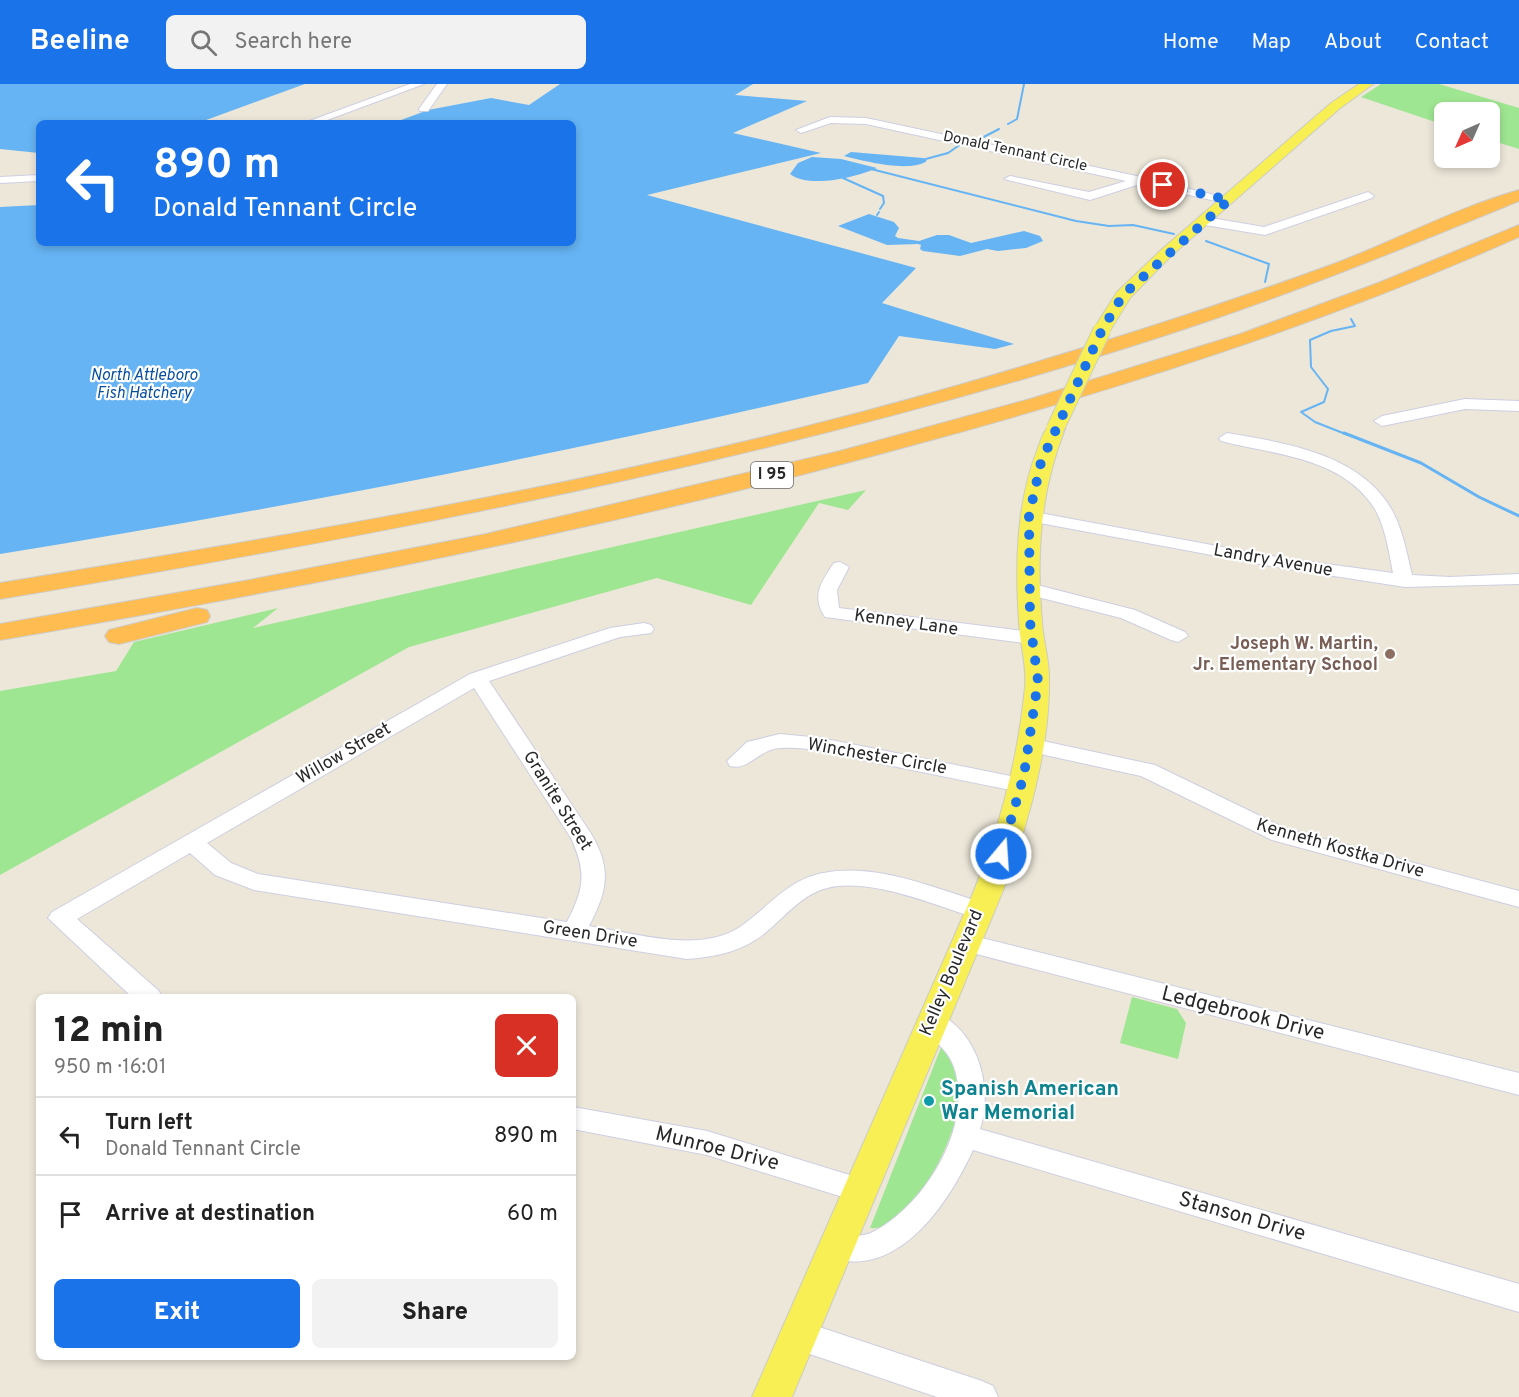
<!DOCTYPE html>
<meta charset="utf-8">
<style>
:root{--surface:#fff;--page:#f2f2f2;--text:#222;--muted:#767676;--line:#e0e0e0;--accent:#1a73e8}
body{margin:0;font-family:Overpass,sans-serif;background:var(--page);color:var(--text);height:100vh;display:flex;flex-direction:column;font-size:22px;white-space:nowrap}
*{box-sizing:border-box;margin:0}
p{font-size:20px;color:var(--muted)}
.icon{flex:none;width:33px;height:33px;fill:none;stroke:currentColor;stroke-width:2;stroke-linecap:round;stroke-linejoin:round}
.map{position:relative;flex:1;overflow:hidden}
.panel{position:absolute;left:36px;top:910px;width:540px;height:366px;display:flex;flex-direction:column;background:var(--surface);border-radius:9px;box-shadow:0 3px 9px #0003}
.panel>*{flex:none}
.top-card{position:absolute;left:36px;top:36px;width:540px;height:126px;border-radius:9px;box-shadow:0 3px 9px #0003;background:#1a73e8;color:#fff;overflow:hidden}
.needle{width:39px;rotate:225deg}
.buttons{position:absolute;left:1434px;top:18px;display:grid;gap:12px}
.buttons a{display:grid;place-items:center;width:66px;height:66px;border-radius:9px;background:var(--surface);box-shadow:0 3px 9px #0003;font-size:30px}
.pin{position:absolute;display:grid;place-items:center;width:51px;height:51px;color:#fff;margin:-26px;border:3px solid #fff;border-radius:50%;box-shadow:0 2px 6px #0007}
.me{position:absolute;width:66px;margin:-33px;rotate:18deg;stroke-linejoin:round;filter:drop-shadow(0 0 4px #0008)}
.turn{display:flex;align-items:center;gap:21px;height:126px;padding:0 18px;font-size:27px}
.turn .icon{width:78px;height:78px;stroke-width:2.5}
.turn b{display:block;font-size:42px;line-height:51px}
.round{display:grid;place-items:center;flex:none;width:63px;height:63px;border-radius:9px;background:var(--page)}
.head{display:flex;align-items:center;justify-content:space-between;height:102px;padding:0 18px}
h1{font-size:36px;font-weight:800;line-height:45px}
.action{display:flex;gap:12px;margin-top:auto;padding:12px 18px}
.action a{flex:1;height:69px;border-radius:9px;background:var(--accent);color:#fff;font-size:24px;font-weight:800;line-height:69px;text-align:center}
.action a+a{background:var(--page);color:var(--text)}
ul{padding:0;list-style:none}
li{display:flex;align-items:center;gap:18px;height:78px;padding:0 18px;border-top:2px solid var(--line)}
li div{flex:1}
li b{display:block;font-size:22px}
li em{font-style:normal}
header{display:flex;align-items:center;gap:36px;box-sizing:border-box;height:84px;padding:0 30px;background:var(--accent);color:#fff}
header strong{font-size:28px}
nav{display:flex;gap:33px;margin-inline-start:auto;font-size:21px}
.search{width:420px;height:54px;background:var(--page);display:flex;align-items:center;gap:15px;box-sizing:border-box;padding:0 21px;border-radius:9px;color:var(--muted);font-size:22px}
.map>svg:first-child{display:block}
.green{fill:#9fe692}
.water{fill:#66b4f4}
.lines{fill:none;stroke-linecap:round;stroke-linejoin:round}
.stream-far1{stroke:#66b4f4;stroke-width:2}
.stream{stroke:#66b4f4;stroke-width:3}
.minor-casing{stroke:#cecee2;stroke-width:2}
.major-casing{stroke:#cbcbcb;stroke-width:2}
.highway-casing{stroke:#cbcbcb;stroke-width:2}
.minor{fill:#fff;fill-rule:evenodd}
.major{fill:#f7ef53;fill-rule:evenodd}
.highway{fill:#ffbd51;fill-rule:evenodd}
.major-bridge-casing{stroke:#cbcbcb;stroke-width:19;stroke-linecap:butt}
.major-bridge{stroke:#f7ef53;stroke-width:17}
.route{stroke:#1a73e8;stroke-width:10;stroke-dasharray:0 18}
.education-dot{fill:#8d6e63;stroke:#fff;stroke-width:2}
.culture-dot{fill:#0f9aa8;stroke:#fff;stroke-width:2}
.labels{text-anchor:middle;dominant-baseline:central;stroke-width:4.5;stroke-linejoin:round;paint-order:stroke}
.far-street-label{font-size:15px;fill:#282828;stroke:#fff}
.far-water-label{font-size:16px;font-style:italic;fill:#074e9e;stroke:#fff}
.shield{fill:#fff;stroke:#686868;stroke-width:1.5}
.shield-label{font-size:16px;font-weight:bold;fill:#282828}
.street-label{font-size:18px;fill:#282828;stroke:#fff}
.education-label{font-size:18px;font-weight:bold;fill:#785e54;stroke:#fff;text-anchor:end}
.near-street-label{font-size:21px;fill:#282828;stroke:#fff}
.near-culture-label{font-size:21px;font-weight:bold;fill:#0d838f;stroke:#fff;text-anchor:start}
</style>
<header>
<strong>Beeline</strong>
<div class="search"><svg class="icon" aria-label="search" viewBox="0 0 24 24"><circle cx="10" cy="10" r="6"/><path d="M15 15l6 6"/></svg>Search here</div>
<nav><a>Home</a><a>Map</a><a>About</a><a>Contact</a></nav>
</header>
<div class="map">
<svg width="1519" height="1313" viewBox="0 0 1519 1313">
<rect width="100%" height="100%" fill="#ece7d9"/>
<path class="green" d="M1381,0H1439L1519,24V65L1490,56V28H1444V41L1361,13Z
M866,406L848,426L819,419L751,521L657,494L409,563L0,791V607L116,587L134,558L278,524L253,544Z
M1132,913L1177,925L1186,939L1178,975L1120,959Z
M942,961L947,962C951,974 958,988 960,1001C966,1038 913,1149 870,1144Z"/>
<path class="water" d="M0,0H305L198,39H39V69L0,65Z
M560,0H753L735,11L807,17L733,49L821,69L647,111L916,184L882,219L1014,260L995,265L899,252L868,299C581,366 292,423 0,470V123L39,121V159H573V39H393L428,26L491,14L529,21Z
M851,68L923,74L927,77C909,89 864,77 844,72Z
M812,73L841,75L877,84C857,93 809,105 790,90L798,79Z
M869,130L894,138L899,144L895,152L898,154L919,157L937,151H949L971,159L1024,147L1040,152L1043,157L1026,164L998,167L987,165L960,172L923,167L920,165L921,161L918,160L887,161L838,142Z"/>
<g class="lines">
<path class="stream-far1" d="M1008,40L1017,35L1024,0
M976,57L999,45
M922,76L948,69L961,60
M871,85L1076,137L1109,142L1133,141L1174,150
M843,94L883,112L884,119L880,125
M877,131L879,128
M1206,157L1269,180L1265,198
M1348,351L1315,338L1301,328L1324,318L1328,305L1311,283L1310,256L1331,247L1355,242L1351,235"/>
<path class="stream" d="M1344,349L1421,379L1479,413L1519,432"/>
<defs>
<path id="minor" d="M410,0H424L319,39H304Z
M437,0H447L428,27H420L419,25Z
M830,33L866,34L1141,93L1235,116L1229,120L1140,100L1090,116L1004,95L1010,92L1089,108L1126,97L866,40L831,39L801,49L796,46Z
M39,91V97L0,99V93Z
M1368,108L1374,112L1372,114L1265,151L1205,141L1199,137L1205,133L1264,143Z
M1465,315L1519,317V327L1465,325L1382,342L1374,337L1382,332Z
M1227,349C1286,359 1362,370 1393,428C1403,447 1407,470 1412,491L1450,493L1519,490V500L1405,503L1282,484L1029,437L1020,432L1029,427L1282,474L1393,489C1389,469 1386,446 1376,427C1344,373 1275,371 1221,357L1219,354Z
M840,478L849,483L837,506L839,524L1032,548L1042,554L1032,560L825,533C811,512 821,498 834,479Z
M1029,499L1135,526L1185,548L1188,552L1178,558L1171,556L1121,534L1022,509L1020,505Z
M644,539L651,541L654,545L651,549L620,553L489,597L590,748C612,784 608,806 589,842C634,849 699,870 740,843C769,823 787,796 823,789C877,778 936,805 987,820L991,826L987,832L979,835C936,822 872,793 827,804C797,812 781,839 757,855C736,869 712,873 687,875L254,806L215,791L190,769L77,835L159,907L162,914H133L48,834L52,828L470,590L610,544ZM474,604L571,754C587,789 584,805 567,838L258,790L231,779L207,759Z
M780,650L821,654L1021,694L1029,696L1032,701L1029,706L1021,708C970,698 918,687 867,677C839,671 808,662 780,664C759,665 749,687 730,682L727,677L747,658Z
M1029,654L1155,681L1287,745L1519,807V823L1272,756L1141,692L1022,666L1018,661L1022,656Z
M966,850L1519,989V1011L957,865L954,859L957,853Z
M931,927C977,942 994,1003 980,1045L1519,1200V1228L973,1066C947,1122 896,1199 825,1172L820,1163L825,1154C841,1148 857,1156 873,1148C925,1121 974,1042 954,983C947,962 927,954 918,937L922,930Z
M573,1023L707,1047L869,1097L873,1106L869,1115L859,1118L707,1071L573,1045Z
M798,1236L982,1297L993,1302L998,1313H937L798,1266L787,1261L782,1251L787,1241Z"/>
<path id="major" d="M1359,0H1373L1339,25L1171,172L1130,214L1108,250H1096L1093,246L1117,208L1161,166L1331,19Z
M1055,339L1065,345C1040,408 1036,471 1042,538C1043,556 1049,574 1049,592C1051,663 1026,749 1000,814L792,1313H752L971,814C999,747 1018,675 1025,603C1027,581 1020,560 1019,539C1015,481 1016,419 1038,364C1042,354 1044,342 1055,339Z"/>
<path id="highway" d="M1519,106V117C1399,166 1280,215 1157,254C779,376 390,449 0,515V499C322,446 646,392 959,301C1083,265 1207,226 1328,182C1391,159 1455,124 1519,106Z
M1519,141V153C1323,240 1120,305 913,361C613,444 307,503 0,556V540L244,497L486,450L840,367L1030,315L1240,250L1378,199Z
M197,524L207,526L210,532L207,538L119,560L109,558L105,552L109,546Z"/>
</defs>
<use href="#minor" class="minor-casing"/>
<use href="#major" class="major-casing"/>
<use href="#highway" class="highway-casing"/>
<use href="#minor" class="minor"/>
<use href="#major" class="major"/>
<use href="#highway" class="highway"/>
<defs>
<path id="major-bridge" d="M1055,345L1102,246"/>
</defs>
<use href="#major-bridge" class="major-bridge-casing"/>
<use href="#major-bridge" class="major-bridge"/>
</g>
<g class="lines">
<path class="route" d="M1001,770L1024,691L1038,597L1030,538L1029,432L1041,378L1102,246L1123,211L1229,116L1163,101"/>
</g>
<circle class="education-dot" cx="1390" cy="570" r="6"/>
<circle class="culture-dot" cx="929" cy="1017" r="6"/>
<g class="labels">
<g class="far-street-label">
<text transform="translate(1015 68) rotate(12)">Donald Tennant Circle</text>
</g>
<g class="far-water-label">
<text x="144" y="292">North Attleboro<tspan x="144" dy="18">Fish Hatchery</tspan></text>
</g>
<rect class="shield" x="751" y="378" width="42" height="26" rx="4.5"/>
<g class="shield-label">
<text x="772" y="391">I 95</text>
</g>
<g class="street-label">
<text transform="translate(1273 477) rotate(10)">Landry Avenue</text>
<text transform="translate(906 539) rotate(8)">Kenney Lane</text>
<text transform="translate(344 670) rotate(-30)">Willow Street</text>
<text transform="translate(877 673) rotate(10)">Winchester Circle</text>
<text transform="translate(557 717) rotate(58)">Granite Street</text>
<text transform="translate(1340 765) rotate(16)">Kenneth Kostka Drive</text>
<text transform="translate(590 851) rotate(9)">Green Drive</text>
<text transform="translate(952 889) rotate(-67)">Kelley Boulevard</text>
</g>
<g class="education-label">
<text x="1378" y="560">Joseph W. Martin,<tspan x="1378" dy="21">Jr. Elementary School</tspan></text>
</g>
<g class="near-street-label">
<text transform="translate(1243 930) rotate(14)">Ledgebrook Drive</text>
<text transform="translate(717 1065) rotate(14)">Munroe Drive</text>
<text transform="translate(1242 1133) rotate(16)">Stanson Drive</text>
</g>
<g class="near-culture-label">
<text x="941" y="1005">Spanish American<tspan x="941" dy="24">War Memorial</tspan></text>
</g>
</g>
</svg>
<div class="buttons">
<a><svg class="needle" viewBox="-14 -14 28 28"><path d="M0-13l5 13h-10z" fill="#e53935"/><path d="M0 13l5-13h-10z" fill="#767676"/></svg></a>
</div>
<div class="pin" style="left:1163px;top:101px;background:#d93025"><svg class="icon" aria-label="arrive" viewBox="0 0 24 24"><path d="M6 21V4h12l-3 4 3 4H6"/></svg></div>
<svg class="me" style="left:1001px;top:770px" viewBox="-20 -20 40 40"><circle r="17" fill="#1a73e8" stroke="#fff" stroke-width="3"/><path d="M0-11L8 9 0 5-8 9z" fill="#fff"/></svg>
<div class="top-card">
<div class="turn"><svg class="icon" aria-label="left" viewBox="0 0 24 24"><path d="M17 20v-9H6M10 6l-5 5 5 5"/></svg><div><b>890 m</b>Donald Tennant Circle</div></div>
</div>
<section class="panel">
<div class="head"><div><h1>12 min</h1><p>950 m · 16:01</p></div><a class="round" style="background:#d93025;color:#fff"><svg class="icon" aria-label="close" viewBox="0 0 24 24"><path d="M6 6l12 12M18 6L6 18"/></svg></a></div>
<ul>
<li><svg class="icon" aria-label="left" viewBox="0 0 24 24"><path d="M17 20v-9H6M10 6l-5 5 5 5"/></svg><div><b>Turn left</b><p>Donald Tennant Circle</p></div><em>890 m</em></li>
<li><svg class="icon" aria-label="arrive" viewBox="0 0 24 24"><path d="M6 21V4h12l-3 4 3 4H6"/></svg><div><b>Arrive at destination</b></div><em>60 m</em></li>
</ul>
<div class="action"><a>Exit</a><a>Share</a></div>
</section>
</div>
